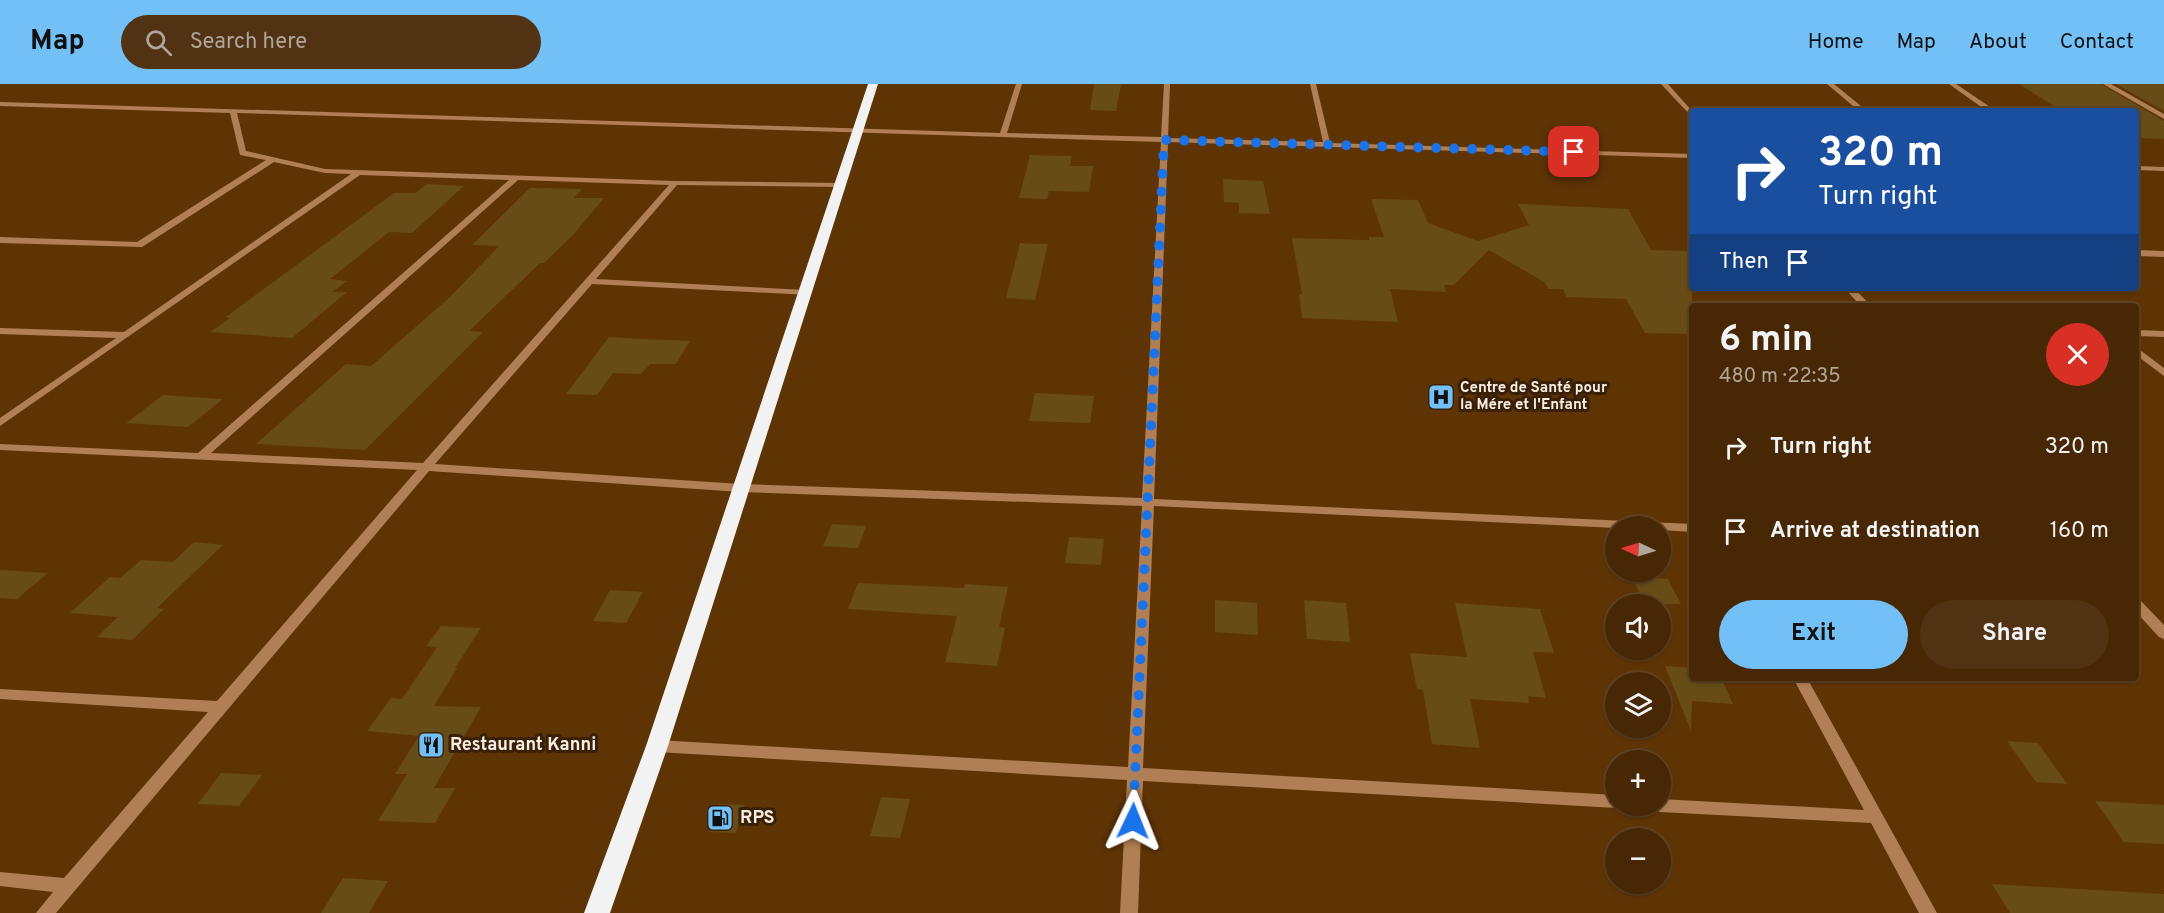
<!DOCTYPE html>
<meta charset="utf-8">
<style>
:root{--surface:#472704;--page:#513313;--text:#f1f3f6;--muted:#b0a59a;--line:#5f4426;--accent:#73c0f6}
body{margin:0;font-family:Overpass,sans-serif;background:var(--page);color:var(--text);height:100vh;display:flex;flex-direction:column;font-size:22px;white-space:nowrap}
*{box-sizing:border-box;margin:0}
p{font-size:20px;color:var(--muted)}
.icon{flex:none;width:33px;height:33px;fill:none;stroke:currentColor;stroke-width:2;stroke-linecap:round;stroke-linejoin:round}
.map{position:relative;flex:1;overflow:hidden}
.side{position:absolute;left:1689px;top:219px;width:450px;height:378px;display:flex;flex-direction:column;background:var(--surface);border-radius:6px;box-shadow:0 2px 4px #0004,0 0 0 2px var(--line)}
.side>*{flex:none}
.guide{position:absolute;left:1689px;top:24px;width:450px;height:183px;border-radius:6px;box-shadow:0 2px 4px #0004,0 0 0 2px var(--line);background:#1a4fa0;color:#fff;overflow:hidden}
.needle{width:39px;rotate:274deg}
.fabs{position:absolute;left:1605px;top:432px;display:grid;gap:12px}
.fabs a{display:grid;place-items:center;width:66px;height:66px;border-radius:50%;background:var(--surface);box-shadow:0 2px 4px #0004,0 0 0 2px var(--line);font-size:30px}
.pin{position:absolute;display:grid;place-items:center;width:51px;height:51px;color:#fff;margin:-26px;border-radius:12px;box-shadow:0 3px 9px #0006}
.me{position:absolute;width:66px;margin:-33px;rotate:2deg;stroke-linejoin:round;filter:drop-shadow(0 0 4px #0008)}
.turn{display:flex;align-items:center;gap:21px;height:126px;padding:0 30px;font-size:27px}
.turn .icon{width:78px;height:78px;stroke-width:2.5}
.turn b{display:block;font-size:42px;line-height:51px}
.then{display:flex;align-items:center;height:57px;padding:0 30px;background:#0003;gap:12px;font-size:22px}
.round{display:grid;place-items:center;flex:none;width:63px;height:63px;border-radius:32px;background:var(--page)}
.headline{display:flex;align-items:center;justify-content:space-between;height:102px;padding:0 30px}
h1{font-size:36px;font-weight:700;line-height:45px}
.button{display:flex;gap:12px;margin-top:auto;padding:12px 30px}
.button a{flex:1;height:69px;border-radius:36px;background:var(--accent);color:#111;font-size:24px;font-weight:700;line-height:69px;text-align:center}
.button a+a{background:var(--page);color:var(--text)}
ul{padding:0;list-style:none}
li{display:flex;align-items:center;gap:18px;height:84px;padding:0 30px}
li div{flex:1}
li b{display:block;font-size:22px}
li em{font-style:normal}
header{display:flex;align-items:center;gap:36px;box-sizing:border-box;height:84px;padding:0 30px;background:var(--accent);color:#111}
header strong{font-size:28px}
nav{display:flex;gap:33px;margin-inline-start:auto;font-size:21px}
.search{width:420px;height:54px;background:var(--page);display:flex;align-items:center;gap:15px;box-sizing:border-box;padding:0 21px;border-radius:33px;color:var(--muted);font-size:22px}
.map>svg:first-child{display:block}
.building{fill:#674c17}
.lines{fill:none;stroke-linecap:round;stroke-linejoin:round}
.street{fill:#b17f55;fill-rule:evenodd}
.highway{fill:#f2f2f2;fill-rule:evenodd}
.route{stroke:#1a73e8;stroke-width:10;stroke-dasharray:0 18}
.labels{text-anchor:middle;dominant-baseline:central;stroke-width:6;stroke-linejoin:round;paint-order:stroke}
.poi-label{font-size:15px;font-weight:bold;fill:#faede2;stroke:#392009;text-anchor:start}
.near-poi-label{font-size:18px;font-weight:bold;fill:#faede2;stroke:#392009;text-anchor:start}
</style>
<header>
<strong>Map</strong>
<div class="search"><svg class="icon" aria-label="search" viewBox="0 0 24 24"><circle cx="10" cy="10" r="6"/><path d="M15 15l6 6"/></svg>Search here</div>
<nav><a>Home</a><a>Map</a><a>About</a><a>Contact</a></nav>
</header>
<div class="map">
<svg width="2164" height="829" viewBox="0 0 2164 829">
<rect width="100%" height="100%" fill="#5f3405"/>
<path class="building" d="M1094,0H1121L1116,27L1090,26Z
M2019,0H2101L2164,37V55L2136,54V27H2062Z
M2116,0H2164V27Z
M1030,71L1072,72L1070,82H1093L1089,108L1049,107L1047,115L1019,114Z
M1223,95L1263,97L1270,130L1239,129V119L1224,118Z
M427,100L464,102L412,149L389,148L330,195L347,197L332,208H347L292,254L210,248L230,234L226,233L394,109H416Z
M530,104L582,105L574,114H604L574,150L544,179H540L469,247L483,248L365,366L256,360L346,280L371,282L451,212L499,162L472,161Z
M1371,115L1418,116L1428,139L1478,157L1529,141L1518,120L1628,125L1651,166L1692,167V250L1645,249L1626,215L1567,213L1563,205H1549L1544,198L1489,166L1454,201H1444L1446,208L1390,205L1398,238L1302,234L1299,210H1302L1292,154L1369,156V153H1384Z
M1020,159L1048,160L1035,216L1006,214Z
M609,253L642,255L690,257L676,280H650L641,290L613,289L597,311L566,310Z
M1035,309L1094,312L1090,339L1029,337Z
M163,311L223,315L188,343L126,339Z
M832,440L866,442L858,464L823,462Z
M1069,453L1104,455L1101,481L1065,479Z
M194,458L223,461L157,524L164,525L132,556L97,553L118,533L70,529L110,493L120,494L141,476L173,478Z
M0,486L48,489L17,515L0,514Z
M1632,493L1668,495L1681,520H1644Z
M858,499L964,504L965,500L1008,503L999,543L1005,544L997,582L945,578L957,532L848,525Z
M610,506L643,508L626,539L593,537Z
M1215,516L1257,519L1258,551L1215,548Z
M1304,516L1346,519L1350,558L1307,555Z
M1455,519L1540,525L1554,569L1533,568L1546,614L1528,612L1529,619L1470,615L1480,664L1432,660L1423,606L1417,605L1410,569L1467,573Z
M441,542L481,544L455,584H457L434,622L481,623L434,704H455L435,739L378,737L407,690H395L419,652L367,647L391,614L402,615L437,563L426,562Z
M1665,582L1692,584V594H1721L1733,620L1692,617L1691,647Z
M2007,657L2038,659L2067,700L2036,698Z
M221,689L262,691L239,722L198,720Z
M881,713L910,715L900,754L870,752Z
M2095,717L2164,721V760L2124,758Z
M719,720L744,721L736,749L710,748Z
M343,794L388,797L369,829H321Z
M1992,800L2164,810V829H2010Z"/>
<g class="lines">
<path class="street" d="M1016,0H1022L1007,49L1161,53L1164,0H1170L1168,54L1323,58L1310,0H1316L1330,59L1692,70V74L1168,58L1154,415L1692,440V448L1660,446V442H1616V444L1154,422L1143,684L1616,711V722L1622,723L1616,724L1143,697L1138,829H1120L1127,696L657,668L652,666L649,662L652,658L657,656L1128,683L1142,422L741,408L429,387L56,829H36L53,808L0,802V788L64,794L208,628L0,615V605L217,617L417,386L0,366V360L198,369L509,96L360,91L0,342V334L116,254L0,250V244L124,248L351,90L325,89L274,78L142,163L0,159V153L137,158L266,76L240,71L230,29L0,22V18L1000,49ZM237,29L1161,58L1142,414L741,400L435,380L592,200L809,211L811,209L806,206L596,195L677,101L841,103L845,101L841,99L675,97L325,85L246,67ZM518,96L669,101L423,379L211,369Z
M1661,0H1668L1692,27V33Z
M1827,0H1834L1867,27H1859Z
M1949,0H1956L1996,27H1987Z
M2103,0H2111L2164,30V35Z
M2136,82L2164,83V87L2136,86Z
M2136,166L2164,167V173L2136,172Z
M1844,204H1854L1871,222H1861Z
M2136,246L2164,247V253L2136,252Z
M2136,263L2164,284V292L2136,271Z
M2136,515L2141,517L2164,541V555L2159,553L2136,528Z
M1793,594H1807L1937,829H1919L1871,739L1660,728L1654,726L1652,722H1660V715L1864,726Z"/>
<path class="highway" d="M868,0H878L668,662L610,829H584L646,662Z"/>
</g>
<g class="lines">
<path class="route" d="M1133,737L1164,56L1574,68"/>
</g>
<defs>
<symbol id="hospital-square" viewBox="-11 -11 22 22"><rect x="-9" y="-9" width="18" height="18" rx="4" fill="#73c0f6" stroke="#392009"/><path d="M-5-5h3v3.5h4V-5h3V5h-3V1.5h-4V5h-3Z" fill="#111"/></symbol>
<symbol id="restaurant-square" viewBox="-11 -11 22 22"><rect x="-9" y="-9" width="18" height="18" rx="4" fill="#73c0f6" stroke="#392009"/><path d="M-5-6h1v4h1v-4h1v4h1v-4h1v5L-1.5 .5V6h-2V.5L-5-1ZM5-6V6H3V1.5H1.5Q1.5-4 5-6Z" fill="#111"/></symbol>
<symbol id="fuel-square" viewBox="-11 -11 22 22"><rect x="-9" y="-9" width="18" height="18" rx="4" fill="#73c0f6" stroke="#392009"/><path d="M-5.5-6h7V0h2V4h1.3V-2.5L3-4.5l.8-.8L6-3V5H2.5V1h-1V6h-7ZM-4.2-4.7v3.2H.2V-4.7Z" fill="#111"/></symbol>
</defs>
<g fill-rule="evenodd">
<use href="#hospital-square" x="1426" y="298" width="30" height="30"/>
<use href="#restaurant-square" x="416" y="646" width="30" height="30"/>
<use href="#fuel-square" x="705" y="719" width="30" height="30"/>
</g>
<g class="labels">
<g class="poi-label">
<text x="1460" y="304">Centre de Santé pour<tspan x="1460" dy="17">la Mére et l'Enfant</tspan></text>
</g>
<g class="near-poi-label">
<text x="450" y="661">Restaurant Kanni</text>
<text x="740" y="734">RPS</text>
</g>
</g>
</svg>
<div class="fabs">
<a><svg class="needle" viewBox="-14 -14 28 28"><path d="M0-13l5 13h-10z" fill="#e53935"/><path d="M0 13l5-13h-10z" fill="#b0a59a"/></svg></a>
<a><svg class="icon" aria-label="sound" viewBox="0 0 24 24"><path d="M4 9h4l5-4v14l-5-4H4zM17 9q2 3 0 6"/></svg></a>
<a><svg class="icon" aria-label="layers" viewBox="0 0 24 24"><path d="M12 4l9 5-9 5-9-5zM3 14l9 5 9-5"/></svg></a>
<a>+</a>
<a>−</a>
</div>
<div class="pin" style="left:1574px;top:68px;background:#d93025"><svg class="icon" aria-label="arrive" viewBox="0 0 24 24"><path d="M6 21V4h12l-3 4 3 4H6"/></svg></div>
<svg class="me" style="left:1133px;top:737px" viewBox="-20 -20 40 40"><path d="M0-17L14 15 0 8-14 15z" fill="#1a73e8" stroke="#fff" stroke-width="4"/></svg>
<div class="guide">
<div class="turn"><svg class="icon" aria-label="right" viewBox="0 0 24 24"><path d="M7 20v-9h11M14 6l5 5-5 5"/></svg><div><b>320 m</b>Turn right</div></div>
<div class="then">Then<svg class="icon" aria-label="arrive" viewBox="0 0 24 24"><path d="M6 21V4h12l-3 4 3 4H6"/></svg></div>
</div>
<section class="side">
<div class="headline"><div><h1>6 min</h1><p>480 m · 22:35</p></div><a class="round" style="background:#d93025;color:#fff"><svg class="icon" aria-label="close" viewBox="0 0 24 24"><path d="M6 6l12 12M18 6L6 18"/></svg></a></div>
<ul>
<li><svg class="icon" aria-label="right" viewBox="0 0 24 24"><path d="M7 20v-9h11M14 6l5 5-5 5"/></svg><div><b>Turn right</b></div><em>320 m</em></li>
<li><svg class="icon" aria-label="arrive" viewBox="0 0 24 24"><path d="M6 21V4h12l-3 4 3 4H6"/></svg><div><b>Arrive at destination</b></div><em>160 m</em></li>
</ul>
<div class="button"><a>Exit</a><a>Share</a></div>
</section>
</div>
